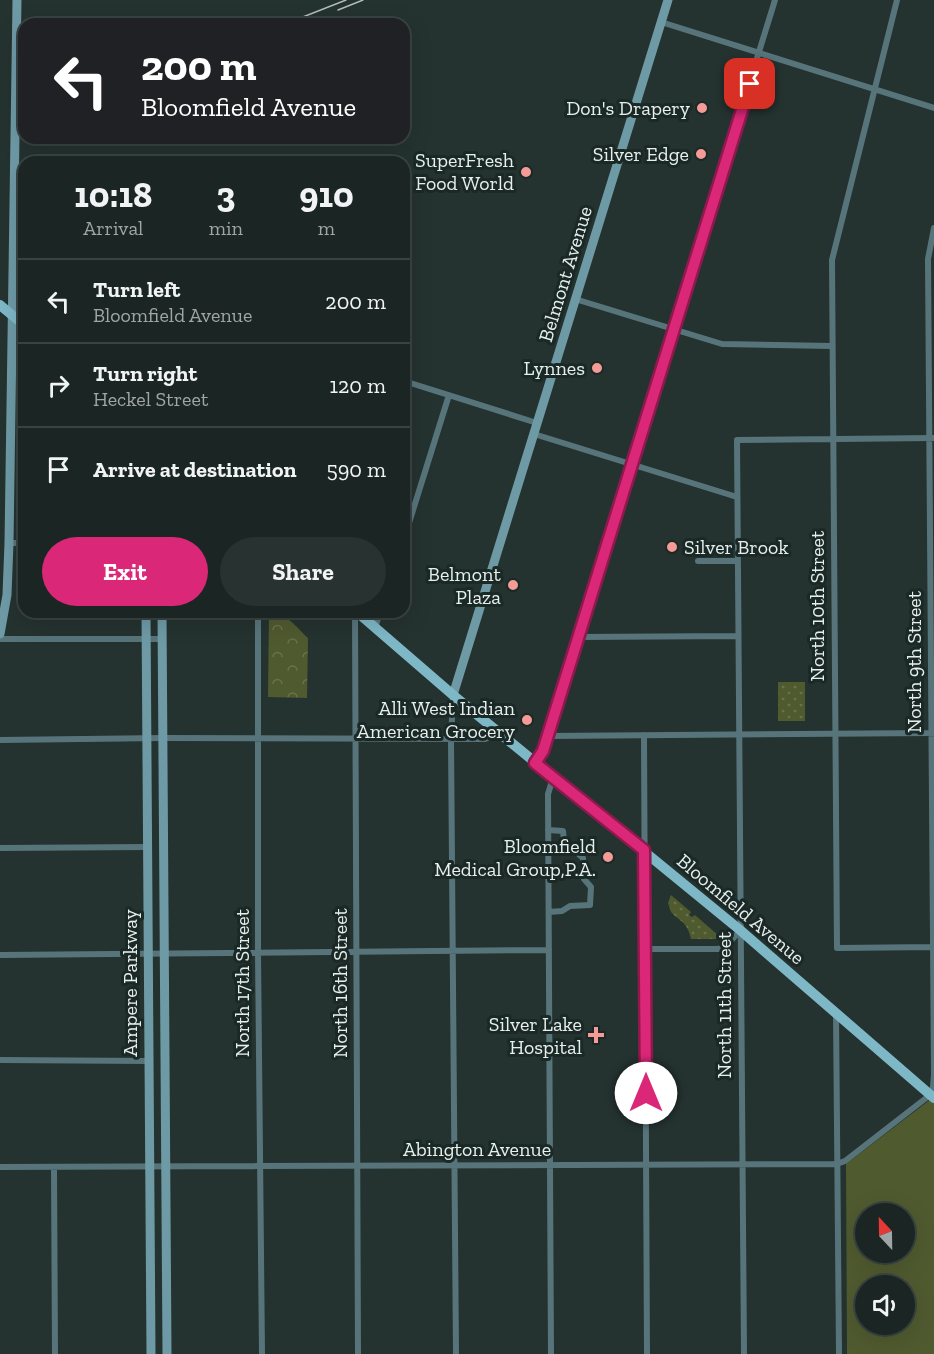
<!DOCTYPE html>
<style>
:root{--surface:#1b2624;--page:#283231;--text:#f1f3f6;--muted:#a0a5a6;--line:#394341;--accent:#db2777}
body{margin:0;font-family:"Zilla Slab",serif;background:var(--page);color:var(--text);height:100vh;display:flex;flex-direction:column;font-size:22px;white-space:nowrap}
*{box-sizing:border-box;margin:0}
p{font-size:20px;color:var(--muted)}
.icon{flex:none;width:33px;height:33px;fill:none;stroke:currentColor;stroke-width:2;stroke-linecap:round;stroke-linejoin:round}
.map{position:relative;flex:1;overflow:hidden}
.side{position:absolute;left:18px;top:156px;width:392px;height:462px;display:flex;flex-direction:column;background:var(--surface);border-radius:18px;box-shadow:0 6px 24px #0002,0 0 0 2px var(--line)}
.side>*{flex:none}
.hud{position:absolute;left:18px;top:18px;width:392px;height:126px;border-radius:18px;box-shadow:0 6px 24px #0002,0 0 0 2px var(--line);background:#202124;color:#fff;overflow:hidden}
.needle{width:39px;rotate:338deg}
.controls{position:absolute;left:855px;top:1203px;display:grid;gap:12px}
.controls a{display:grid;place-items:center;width:60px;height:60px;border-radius:50%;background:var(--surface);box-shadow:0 6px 24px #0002,0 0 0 2px var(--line);font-size:30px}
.pin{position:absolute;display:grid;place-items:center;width:51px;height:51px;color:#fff;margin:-26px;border-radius:12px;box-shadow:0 3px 9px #0006}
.me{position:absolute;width:66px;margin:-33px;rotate:0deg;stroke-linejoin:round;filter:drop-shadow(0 0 4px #0008)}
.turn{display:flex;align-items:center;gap:21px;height:126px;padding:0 24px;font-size:27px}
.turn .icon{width:78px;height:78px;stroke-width:2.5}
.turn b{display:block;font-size:42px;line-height:51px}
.eta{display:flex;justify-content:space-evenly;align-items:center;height:102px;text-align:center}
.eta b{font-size:36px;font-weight:700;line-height:42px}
.button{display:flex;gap:12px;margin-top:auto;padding:12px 24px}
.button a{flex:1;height:69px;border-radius:36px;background:var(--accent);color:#fff;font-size:24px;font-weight:700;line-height:69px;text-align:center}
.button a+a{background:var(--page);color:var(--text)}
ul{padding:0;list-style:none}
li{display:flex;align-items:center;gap:18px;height:84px;padding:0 24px;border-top:2px solid var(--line)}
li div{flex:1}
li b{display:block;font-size:22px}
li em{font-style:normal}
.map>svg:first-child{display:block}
.grass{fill:url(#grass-dots)}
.forest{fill:url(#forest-crowns)}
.pitch{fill:#505a2f;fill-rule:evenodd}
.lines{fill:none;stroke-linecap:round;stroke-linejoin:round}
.street{stroke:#58747b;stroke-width:6}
.secondary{stroke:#6e9aa6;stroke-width:9}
.primary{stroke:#7eb8c7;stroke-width:10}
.tram{stroke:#b3bdbb;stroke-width:1.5}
.route-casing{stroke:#8e194d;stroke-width:15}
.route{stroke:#db2777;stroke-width:10}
.poi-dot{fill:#f59b97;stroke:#1a2826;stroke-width:2}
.labels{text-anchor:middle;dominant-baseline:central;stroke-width:6;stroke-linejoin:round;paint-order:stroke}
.poi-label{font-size:20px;fill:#e6efed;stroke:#1a2826;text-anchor:end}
.street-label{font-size:20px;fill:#e6efed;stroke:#1a2826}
</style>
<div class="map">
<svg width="934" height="1354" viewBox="0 0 934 1354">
<defs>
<pattern id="grass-dots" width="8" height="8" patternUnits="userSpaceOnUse" patternTransform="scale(1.5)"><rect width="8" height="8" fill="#505a2f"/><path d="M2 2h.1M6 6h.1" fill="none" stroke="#69724d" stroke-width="1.8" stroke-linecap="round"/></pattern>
<pattern id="forest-crowns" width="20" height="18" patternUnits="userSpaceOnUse" patternTransform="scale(1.5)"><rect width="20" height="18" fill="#505a2f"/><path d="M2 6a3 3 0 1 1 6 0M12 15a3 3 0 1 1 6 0" fill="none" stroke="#69724d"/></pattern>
</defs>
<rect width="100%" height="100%" fill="#243230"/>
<path class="grass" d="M778,682H805V721H778Z
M671,895L691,912L689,915L692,917L695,915L719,936L718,939H691C687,921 680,922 671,912L668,903Z"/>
<path class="forest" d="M269,612C286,612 296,627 308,638L307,698L268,697Z"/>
<path class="pitch" d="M931,1099L934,1102V1354H847L846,1164ZM866,1214H904V1252H866ZM866,1286H904V1324H866Z"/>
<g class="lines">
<path class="street" d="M897,0L832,260L837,948L934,947
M661,22L934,108
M575,299L722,344L832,346
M404,381L537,423
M534,434L737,497
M404,539L449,395
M9,543H24
M698,561H738
M258,612V953L262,1354
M355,612L358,1354
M375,628L380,612
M578,637L738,636
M0,639H163
M453,696L451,740L456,1354
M644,735L647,1354
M548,736L934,733
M0,740L163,738L485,739L499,733
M535,763L543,751L775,0
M548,830L563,831L564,841L583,858L584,879L591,887L590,905L570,906L562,911L549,912
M0,848L147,847
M645,949H718L725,947L740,931
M0,955L549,950
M836,1013L839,1354
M0,1060L149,1061
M0,1167L837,1164L845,1161L930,1095L933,1087L934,1075L928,259L934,228
M54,1167L55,1354
M551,1354L548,794L553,778
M744,1354L737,440L934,438"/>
<path class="secondary" d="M146,612L151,1354
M162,612L167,1354
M0,634L7,595L9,543L17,0
M453,695L668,0"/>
<path class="primary" d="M0,305L24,325
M357,612L453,695L740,930L934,1098"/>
<path class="tram" d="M338,10L363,0
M285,24L346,0"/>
</g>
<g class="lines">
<defs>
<path id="route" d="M646,1093L644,850L535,763L543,751L750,84"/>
</defs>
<use href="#route" class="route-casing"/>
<use href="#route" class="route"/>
</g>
<g class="poi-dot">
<circle cx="702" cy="108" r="6"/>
<circle cx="701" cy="154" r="6"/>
<circle cx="526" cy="172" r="6"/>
<circle cx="597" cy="368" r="6"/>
<circle cx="672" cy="547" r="6"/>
<circle cx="513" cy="585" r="6"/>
<circle cx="527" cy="720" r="6"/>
<circle cx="608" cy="857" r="6"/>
<path d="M593 1026h6v6h6v6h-6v6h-6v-6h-6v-6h6z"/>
</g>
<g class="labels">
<g class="poi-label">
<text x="690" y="108">Don's Drapery</text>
<text x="689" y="154">Silver Edge</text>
<text x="514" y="160">SuperFresh<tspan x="514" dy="23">Food World</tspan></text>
<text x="585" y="368">Lynnes</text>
<text x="684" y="547" text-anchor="start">Silver Brook</text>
<text x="501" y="574">Belmont<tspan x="501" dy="23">Plaza</tspan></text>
<text x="515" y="708">Alli West Indian<tspan x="515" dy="23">American Grocery</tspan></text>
<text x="596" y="846">Bloomfield<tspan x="596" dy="23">Medical Group,P.A.</tspan></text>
<text x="582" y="1024">Silver Lake<tspan x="582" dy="23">Hospital</tspan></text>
</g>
<g class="street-label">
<text transform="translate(565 274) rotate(-73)">Belmont Avenue</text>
<text transform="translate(817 606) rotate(-90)">North 10th Street</text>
<text transform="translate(914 662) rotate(-90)">North 9th Street</text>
<text transform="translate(741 909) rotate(40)">Bloomfield Avenue</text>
<text transform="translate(130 983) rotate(-90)">Ampere Parkway</text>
<text transform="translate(242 983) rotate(-90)">North 17th Street</text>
<text transform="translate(340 983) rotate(-90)">North 16th Street</text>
<text transform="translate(724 1005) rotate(-90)">North 11th Street</text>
<text x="477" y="1149">Abington Avenue</text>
</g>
</g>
</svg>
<div class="controls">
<a><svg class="needle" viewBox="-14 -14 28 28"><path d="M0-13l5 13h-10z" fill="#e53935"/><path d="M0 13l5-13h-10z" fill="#a0a5a6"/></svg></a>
<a><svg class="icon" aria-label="sound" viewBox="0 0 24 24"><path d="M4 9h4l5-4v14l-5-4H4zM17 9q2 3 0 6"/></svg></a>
</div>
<div class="pin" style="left:750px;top:84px;background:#d93025"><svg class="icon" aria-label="arrive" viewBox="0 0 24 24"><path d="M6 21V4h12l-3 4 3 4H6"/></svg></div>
<svg class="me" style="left:646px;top:1093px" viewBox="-20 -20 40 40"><circle r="19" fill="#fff"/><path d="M0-13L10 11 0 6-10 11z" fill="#db2777"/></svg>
<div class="hud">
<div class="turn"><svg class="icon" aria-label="left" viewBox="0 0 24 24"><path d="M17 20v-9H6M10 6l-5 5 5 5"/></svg><div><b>200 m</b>Bloomfield Avenue</div></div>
</div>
<section class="side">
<div class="eta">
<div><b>10:18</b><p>Arrival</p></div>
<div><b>3</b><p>min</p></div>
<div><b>910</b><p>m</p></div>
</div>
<ul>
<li><svg class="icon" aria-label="left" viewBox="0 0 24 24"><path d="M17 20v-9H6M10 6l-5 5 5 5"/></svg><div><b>Turn left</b><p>Bloomfield Avenue</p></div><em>200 m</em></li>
<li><svg class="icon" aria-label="right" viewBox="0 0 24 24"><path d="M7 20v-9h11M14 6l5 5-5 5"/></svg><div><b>Turn right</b><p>Heckel Street</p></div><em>120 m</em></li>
<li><svg class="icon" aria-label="arrive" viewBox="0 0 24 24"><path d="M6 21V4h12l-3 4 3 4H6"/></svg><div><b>Arrive at destination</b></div><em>590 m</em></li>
</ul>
<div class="button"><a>Exit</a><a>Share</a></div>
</section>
</div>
